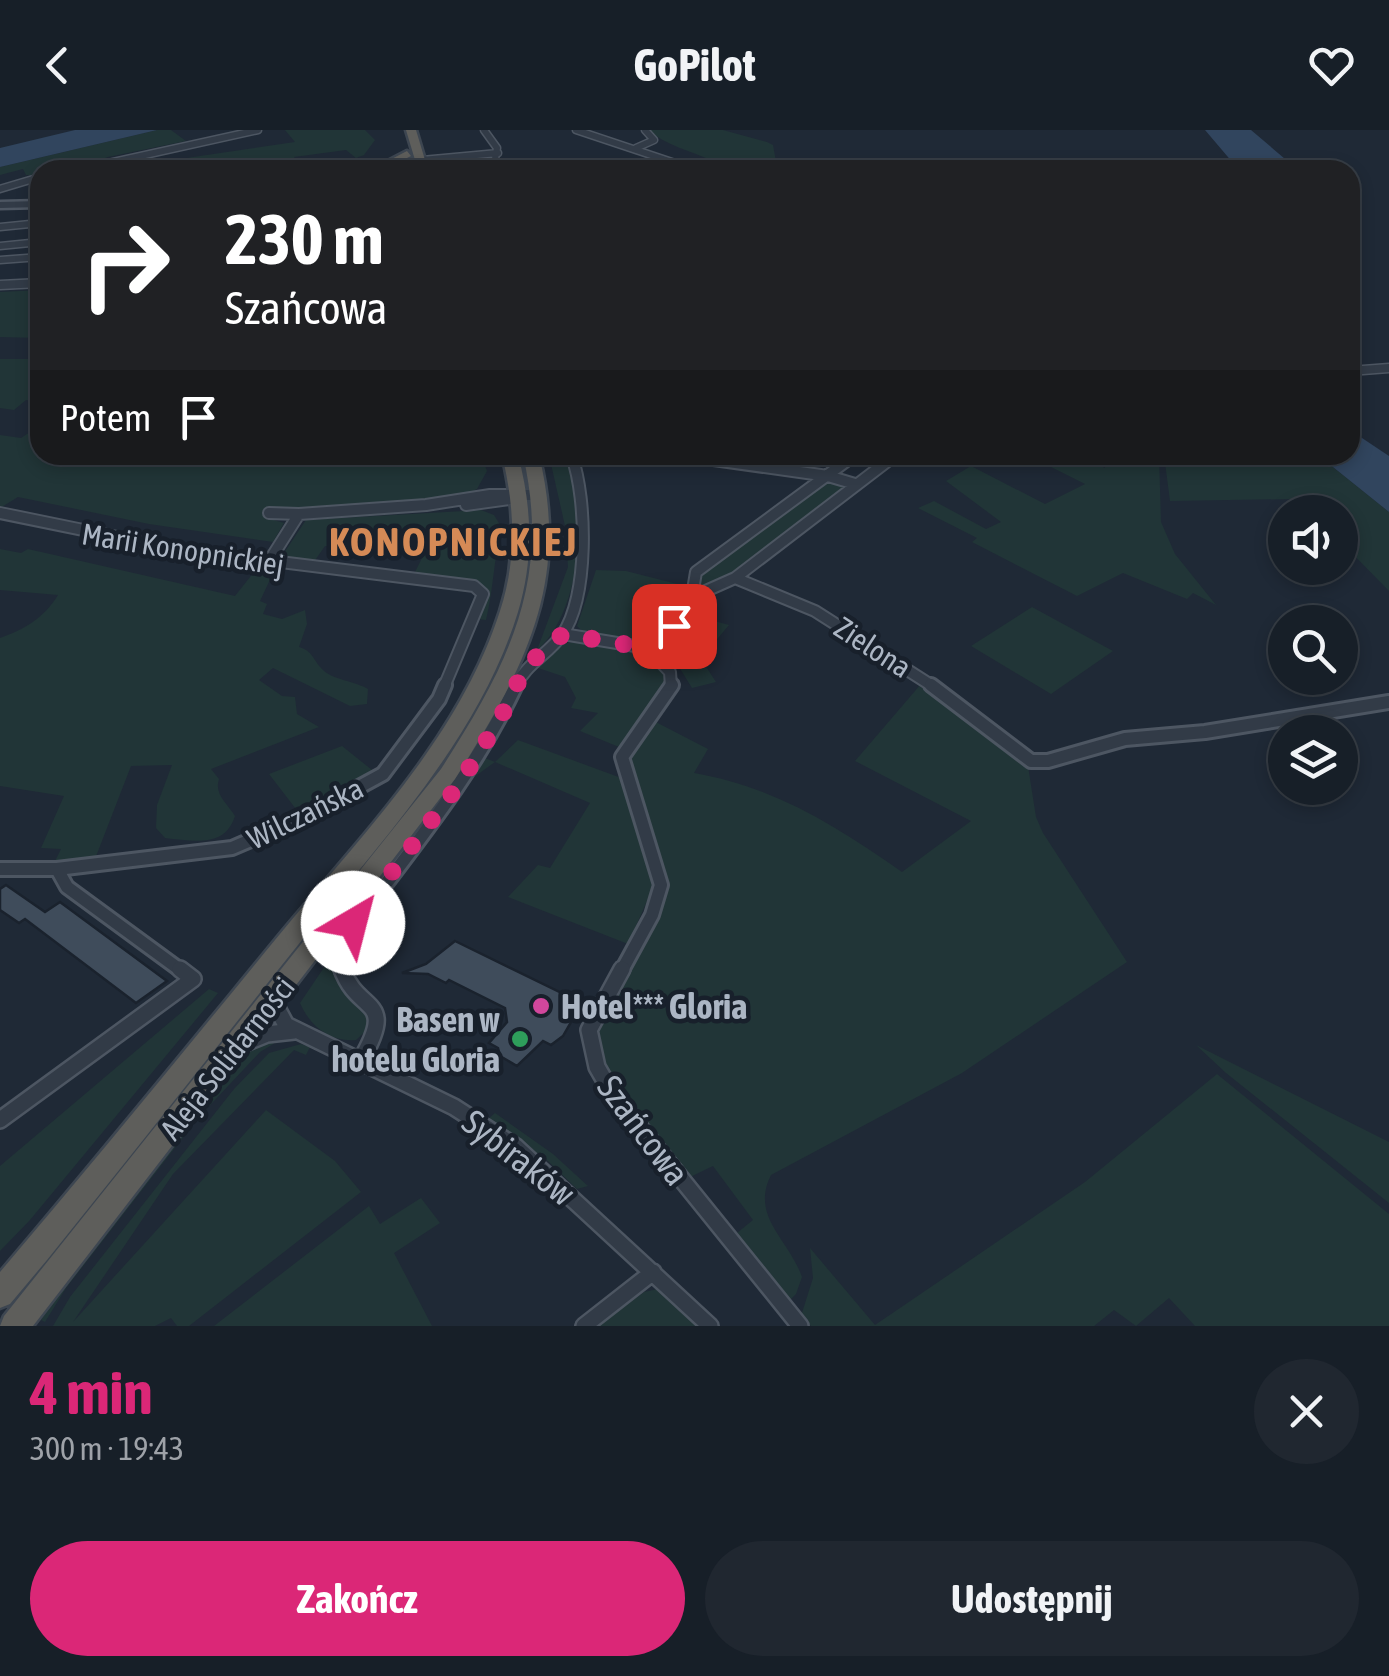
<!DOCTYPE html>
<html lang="pl">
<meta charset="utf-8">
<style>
:root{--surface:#171f28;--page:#202730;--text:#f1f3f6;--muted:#9ea2a8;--line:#363d45;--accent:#db2777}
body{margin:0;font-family:"Asap Condensed",sans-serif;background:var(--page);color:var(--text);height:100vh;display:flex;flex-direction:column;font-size:38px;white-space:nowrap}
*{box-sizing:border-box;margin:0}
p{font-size:32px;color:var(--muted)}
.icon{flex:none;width:55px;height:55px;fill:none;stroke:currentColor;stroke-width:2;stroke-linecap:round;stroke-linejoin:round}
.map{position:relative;height:1196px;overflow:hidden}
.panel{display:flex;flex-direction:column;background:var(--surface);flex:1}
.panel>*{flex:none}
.top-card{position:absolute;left:30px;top:30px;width:1330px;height:305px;border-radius:30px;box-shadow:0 5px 15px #0003,0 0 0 2px var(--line);background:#202124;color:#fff;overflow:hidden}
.buttons{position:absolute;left:1268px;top:365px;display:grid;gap:20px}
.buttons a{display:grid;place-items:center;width:90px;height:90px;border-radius:50%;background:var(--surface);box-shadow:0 5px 15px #0003,0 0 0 2px var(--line);font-size:50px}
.pin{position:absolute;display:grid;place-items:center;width:85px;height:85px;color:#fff;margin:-42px;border-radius:20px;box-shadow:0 5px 15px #0006}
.me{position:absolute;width:110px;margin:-55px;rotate:37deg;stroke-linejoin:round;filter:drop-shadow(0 0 8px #0008)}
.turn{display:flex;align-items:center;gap:35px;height:210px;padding:0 30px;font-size:45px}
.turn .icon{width:130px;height:130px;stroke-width:2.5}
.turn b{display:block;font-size:70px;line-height:85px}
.then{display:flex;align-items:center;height:95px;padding:0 30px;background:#0003;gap:20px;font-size:38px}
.round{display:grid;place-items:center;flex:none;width:105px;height:105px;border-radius:52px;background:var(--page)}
.headline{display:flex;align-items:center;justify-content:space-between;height:170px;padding:0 30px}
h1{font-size:60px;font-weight:700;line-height:75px;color:var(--accent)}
.primary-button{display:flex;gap:20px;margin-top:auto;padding:20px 30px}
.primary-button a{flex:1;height:115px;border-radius:60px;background:var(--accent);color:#fff;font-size:40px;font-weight:700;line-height:115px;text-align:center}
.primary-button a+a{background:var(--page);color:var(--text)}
header{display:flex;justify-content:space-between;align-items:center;height:130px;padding:0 30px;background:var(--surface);font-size:45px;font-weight:700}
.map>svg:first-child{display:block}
.green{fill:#213537}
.water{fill:#31455e}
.building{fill:#3f4c5b;stroke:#1a222d;stroke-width:2.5}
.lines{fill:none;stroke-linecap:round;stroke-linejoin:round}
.minor-far4-casing{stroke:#4d5662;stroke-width:9}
.minor-far3-casing{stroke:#4d5662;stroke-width:11}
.minor-far2-casing{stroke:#4d5662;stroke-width:14}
.minor-far1-casing{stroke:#4d5662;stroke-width:18}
.minor-casing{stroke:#4d5662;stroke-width:20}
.tertiary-casing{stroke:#4d5662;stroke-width:5}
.trunk-casing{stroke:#3d4651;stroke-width:5}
.minor-far4{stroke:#323b47;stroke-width:6}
.minor-far3{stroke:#323b47;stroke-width:8}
.minor-far2{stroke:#323b47;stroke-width:10}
.minor-far1{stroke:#323b47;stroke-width:12}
.minor{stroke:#323b47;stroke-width:15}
.tertiary{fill:#323b47;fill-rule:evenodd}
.trunk{fill:#5e5e5b;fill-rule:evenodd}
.route{stroke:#db2777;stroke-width:18;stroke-dasharray:0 32.4}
.hotel-dot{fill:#d1479c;stroke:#18202b;stroke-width:4}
.leisure-dot{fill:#2e9e5b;stroke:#18202b;stroke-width:4}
.labels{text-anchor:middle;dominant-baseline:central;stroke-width:9;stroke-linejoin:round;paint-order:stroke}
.street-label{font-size:30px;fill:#acb6c4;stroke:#18202b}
.near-poi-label{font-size:35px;font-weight:bold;fill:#acb6c4;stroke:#18202b;text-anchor:start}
.near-street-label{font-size:35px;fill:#acb6c4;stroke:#18202b}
.district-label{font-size:40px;font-weight:bold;letter-spacing:2.5px;fill:#d58a56;stroke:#18202b}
</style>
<header><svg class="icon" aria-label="back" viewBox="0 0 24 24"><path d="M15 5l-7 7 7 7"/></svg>GoPilot<svg class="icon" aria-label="heart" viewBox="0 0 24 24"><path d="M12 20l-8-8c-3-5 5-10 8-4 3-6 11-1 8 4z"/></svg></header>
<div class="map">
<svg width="1389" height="1196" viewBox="0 0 1389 1196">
<rect width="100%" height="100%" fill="#1f2936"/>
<path class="green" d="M157,0H171L186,11L108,27L71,40H40V46L26,45L23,39L0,45V37Z
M285,0H365L375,10L364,25L356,28L346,20L294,27L300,35L262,40H84L135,28L139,35L295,12Z
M648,0H723L767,12L773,15L777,37L709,40L713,31C691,21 665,15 648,0Z
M40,160V208L0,207V162Z
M0,229H40V272L26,270L14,280L0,278Z
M30,302L40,304V325H481L487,341L477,359C438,381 317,380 270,378L264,387L284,393L273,412L149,394L18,367L0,378V305L21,308Z
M549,325H565C591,373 581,484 537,520L568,437L565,396Z
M952,325L991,328L973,337L1045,374L1085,354L1027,325H1074L1105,338L1104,325H1159L1161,392L1175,424L1216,475L1193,463L1187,469L1123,443L1077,466L972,412L977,408L918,378L934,371L986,399L1001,392L946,351L971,336Z
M1164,325H1318L1389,382V461L1340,411V382H1311L1294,369L1170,371Z
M831,349L845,357L737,442L701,458L697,456L695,448Z
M481,380L494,385L502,398C493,431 494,457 486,490L477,489L487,462L482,455L413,446L425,422L325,416L311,436L278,432L306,390Z
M0,419L21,423L28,419L235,466L258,437L275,439L260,471L267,474L263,484L282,489L305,480L307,494L299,517C313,521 313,530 322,539C332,550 355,551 368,559L367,574L350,576L273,538L259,550L282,566L295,567L297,584L319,597L211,639L219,649C214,665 227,673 235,686C225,718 194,711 165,708L156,698L157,675L172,635L131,636L95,729L55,731L61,719L41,718L64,666L0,656V508C25,499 44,488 58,465L0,460Z
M596,440L626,441L685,456L691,466C665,509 655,518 606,508C594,506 585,505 577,496Z
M1032,477L1113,521L1051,564L971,516Z
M700,487L729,495L698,532H703L716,552L692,558L679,537L697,532L668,524Z
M565,513C595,510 644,521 665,541C669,570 633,592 619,617L580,601L598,583L571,578L576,568L565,547L538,538Z
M921,554L1028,636L1036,687L1043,703L1127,832L962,943L771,1045C750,1087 789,1109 802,1147L796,1164L788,1172L732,1107L753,1090L713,1036L684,1050L598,925L593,899L666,760L665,747L625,632L650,589L708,619L694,643C775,657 836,696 902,742L971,691L855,631Z
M518,610L624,649L655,753L628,814L508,767L538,735L550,738L590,673L495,632L470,650L485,628L495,632Z
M342,616L372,640L299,683L269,644Z
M329,830C337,865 366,869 370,897L356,910C329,912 310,896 300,873Z
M209,859L218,863L30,1090L0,1121V1036Z
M285,907L260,922L198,988L66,1158L45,1192L41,1190L62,1151L191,986L251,921L267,911Z
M301,914L310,917L306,925L294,920L173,1044L73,1192L266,980L335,1031L361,1062L189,1196H177L171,1188L155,1196H53L70,1167L234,959L269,923Z
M1196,915L1389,1012V1073L1226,943Z
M1217,944L1389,1084V1196H1195L1169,1168L1136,1196L1114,1180L1094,1196H811L801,1186L813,1148L810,1118L875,1195L1085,1052Z
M495,983L553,1024L588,1056L577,1059L548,1031L488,989Z
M421,1068L440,1093L394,1123L432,1196H214L369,1076L380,1094Z
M658,1159L697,1196H598L644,1162Z"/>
<path class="water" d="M75,0H157L0,37V18Z
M1205,0H1251L1298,40H1239Z
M1350,300L1389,326V382L1318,325H1350Z"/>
<path class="building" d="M6,755L45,782L60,772L167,851L136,873L25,789L19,793L0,780V759Z
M455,811L582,873L563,906L551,915L543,911L517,936L500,926L498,918L489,913L507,892L505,878L449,850L446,853L428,844L402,843L426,834Z"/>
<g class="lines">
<defs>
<path id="minor-far4" d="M484,0L497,18L493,40
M576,0L696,40
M636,18L654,10L645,0
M422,30L498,23
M77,40L258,0
M0,59L40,47
M0,97L40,93
M0,116L40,112
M0,130L40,127"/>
<path id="minor-far3" d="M0,155L40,153
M1350,241L1389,238
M571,325L573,330
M677,325L710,330
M849,330L855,325
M890,330L896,325"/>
<path id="minor-far2" d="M692,327L828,346L855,354
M466,375L516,368
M0,383L176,419L474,456L483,464L444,557
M269,383L299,384
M268,433L299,384L426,375L490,365H541
M735,448L815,481L934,557
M699,464L735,448L893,327
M699,464L693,460L696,442L852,327
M563,504L647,518L666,506L699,464
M647,518L670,542L671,557
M515,557C526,534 547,525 562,505C589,467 587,369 572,327"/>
<path id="minor-far1" d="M931,555L1031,631H1048L1125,609L1205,602L1389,572
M0,739H57
M183,842L67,757L57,739L232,718L304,687L383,644L439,569L445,555
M342,842L339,832L342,812C403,729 472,649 516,555
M621,842L652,785L661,755L622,627L672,555"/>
<path id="minor" d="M342,839C358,885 398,866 361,930
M622,839L589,900L597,937L612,963L800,1196
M272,869L286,895L454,977L516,1017L710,1196
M245,913L267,904L294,901
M0,990L193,849L180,839
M584,1196L653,1142"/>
<path id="tertiary" d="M422,28H425V32L366,40H344Z
M40,71V77L0,78V72Z"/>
<path id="trunk" d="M406,0H416L428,40H418Z
M407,21L411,26L391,36L382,34Z
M502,325H518C532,377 534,429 518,482C479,609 379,713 298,815C214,920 131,1026 47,1130L10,1174L0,1178V1142C93,1033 184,921 275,810C358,709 459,609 500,481C517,429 515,378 502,325Z
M523,325H539C571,455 523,541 455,649L33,1196H0L4,1186L441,639C508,535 552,451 523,325Z"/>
</defs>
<use href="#minor-far4" class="minor-far4-casing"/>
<use href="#minor-far3" class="minor-far3-casing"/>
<use href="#minor-far2" class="minor-far2-casing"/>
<use href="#minor-far1" class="minor-far1-casing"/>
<use href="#minor" class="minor-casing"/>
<use href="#tertiary" class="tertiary-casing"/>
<use href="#trunk" class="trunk-casing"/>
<use href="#minor-far4" class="minor-far4"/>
<use href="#minor-far3" class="minor-far3"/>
<use href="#minor-far2" class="minor-far2"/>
<use href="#minor-far1" class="minor-far1"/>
<use href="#minor" class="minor"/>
<use href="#tertiary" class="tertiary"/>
<use href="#trunk" class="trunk"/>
</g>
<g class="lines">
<path class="route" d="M353,793L460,653L500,589L526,536L563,504L647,518L674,496"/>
</g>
<circle class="hotel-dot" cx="541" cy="876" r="10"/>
<circle class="leisure-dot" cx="520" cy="909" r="10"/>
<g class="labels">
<g class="street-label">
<text transform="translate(183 419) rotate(9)">Marii Konopnickiej</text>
<text transform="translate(873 517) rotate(33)">Zielona</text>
<text transform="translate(305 683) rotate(-26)">Wilczańska</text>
<text transform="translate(227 928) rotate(-52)">Aleja Solidarności</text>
</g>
<g class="near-poi-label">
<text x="561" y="876">Hotel*** Gloria</text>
<text x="500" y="889" text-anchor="end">Basen w<tspan x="500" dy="40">hotelu Gloria</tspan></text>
</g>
<g class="near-street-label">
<text transform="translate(644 1000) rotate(53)">Szańcowa</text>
<text transform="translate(519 1027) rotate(38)">Sybiraków</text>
</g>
<g class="district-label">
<text x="454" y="411">KONOPNICKIEJ</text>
</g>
</g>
</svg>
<div class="buttons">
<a><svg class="icon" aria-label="sound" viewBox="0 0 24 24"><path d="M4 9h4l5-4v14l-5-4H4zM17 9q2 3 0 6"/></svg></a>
<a><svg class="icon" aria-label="search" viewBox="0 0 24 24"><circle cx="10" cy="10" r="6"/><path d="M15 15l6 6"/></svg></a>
<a><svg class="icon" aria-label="layers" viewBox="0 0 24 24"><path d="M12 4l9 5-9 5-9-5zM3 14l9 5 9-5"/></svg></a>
</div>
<div class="pin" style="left:674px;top:496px;background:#d93025"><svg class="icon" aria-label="arrive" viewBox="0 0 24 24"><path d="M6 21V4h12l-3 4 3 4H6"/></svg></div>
<svg class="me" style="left:353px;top:793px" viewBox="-20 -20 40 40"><circle r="19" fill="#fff"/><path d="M0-13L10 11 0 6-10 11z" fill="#db2777"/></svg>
<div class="top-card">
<div class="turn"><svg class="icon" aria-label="right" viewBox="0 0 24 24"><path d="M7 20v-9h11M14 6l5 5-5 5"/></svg><div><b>230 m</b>Szańcowa</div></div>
<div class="then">Potem<svg class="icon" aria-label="arrive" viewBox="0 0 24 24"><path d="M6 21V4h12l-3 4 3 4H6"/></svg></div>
</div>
</div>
<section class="panel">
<div class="headline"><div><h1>4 min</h1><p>300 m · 19:43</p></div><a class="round"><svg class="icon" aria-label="close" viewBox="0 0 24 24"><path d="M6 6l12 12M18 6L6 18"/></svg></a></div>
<div class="primary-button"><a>Zakończ</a><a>Udostępnij</a></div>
</section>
